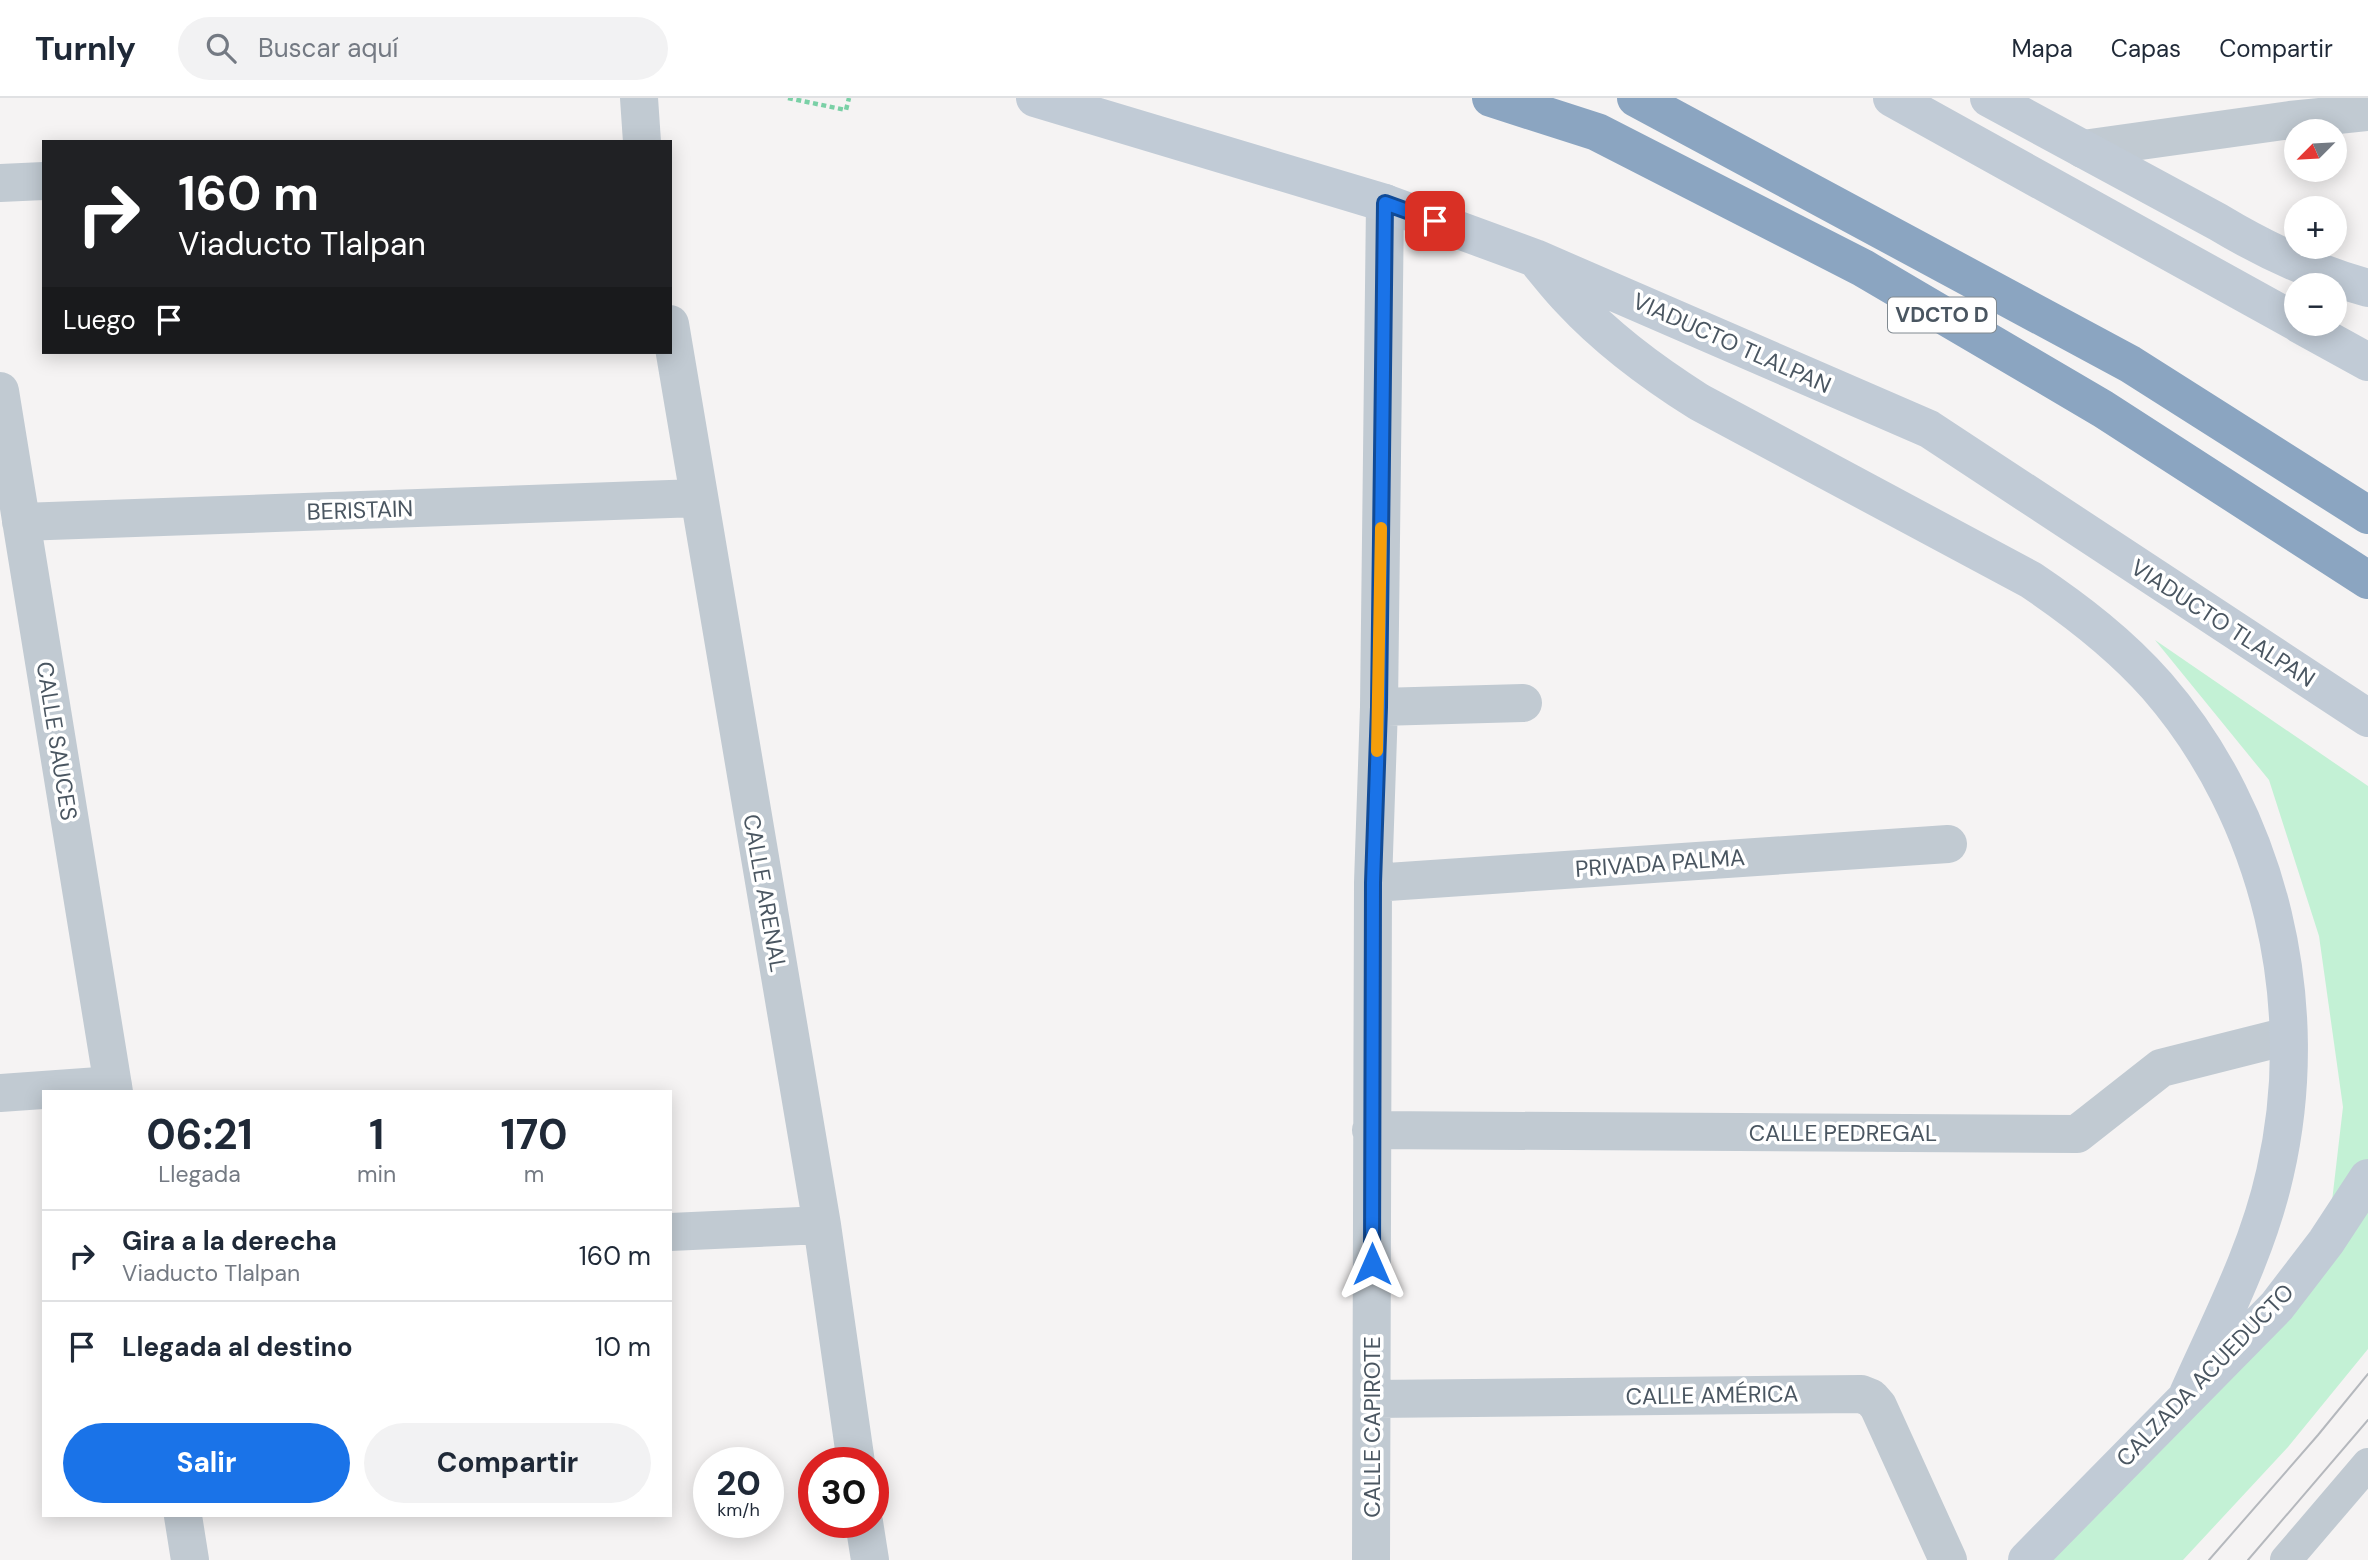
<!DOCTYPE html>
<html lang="es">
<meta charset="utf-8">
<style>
:root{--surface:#fff;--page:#f2f2f3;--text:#1f2937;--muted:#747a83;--line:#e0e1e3;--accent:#1a73e8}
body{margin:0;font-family:"DM Sans",sans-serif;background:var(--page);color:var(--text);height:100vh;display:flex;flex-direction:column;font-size:26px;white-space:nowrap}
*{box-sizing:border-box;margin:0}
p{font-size:23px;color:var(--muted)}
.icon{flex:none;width:38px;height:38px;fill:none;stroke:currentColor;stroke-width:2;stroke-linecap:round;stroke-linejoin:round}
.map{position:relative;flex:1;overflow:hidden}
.details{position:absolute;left:42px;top:992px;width:630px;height:427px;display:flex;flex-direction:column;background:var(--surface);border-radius:0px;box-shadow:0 4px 18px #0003}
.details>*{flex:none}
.hud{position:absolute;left:42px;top:42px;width:630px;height:214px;border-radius:0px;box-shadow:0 4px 18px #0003;background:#202124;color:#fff;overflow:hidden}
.needle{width:46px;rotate:246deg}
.tools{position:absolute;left:2284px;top:21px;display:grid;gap:14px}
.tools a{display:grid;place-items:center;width:63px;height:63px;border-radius:50%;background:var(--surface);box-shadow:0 4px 18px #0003;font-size:35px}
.speed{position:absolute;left:693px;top:1349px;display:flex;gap:14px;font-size:35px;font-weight:700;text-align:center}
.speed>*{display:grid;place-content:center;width:91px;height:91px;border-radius:50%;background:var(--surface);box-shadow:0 4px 18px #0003;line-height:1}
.speed small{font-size:18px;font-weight:400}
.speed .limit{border:10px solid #d22;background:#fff;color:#111}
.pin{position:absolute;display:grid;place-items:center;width:60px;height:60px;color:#fff;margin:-30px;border-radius:14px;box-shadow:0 4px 10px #0006}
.me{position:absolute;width:77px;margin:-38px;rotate:0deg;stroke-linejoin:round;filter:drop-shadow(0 0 5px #0008)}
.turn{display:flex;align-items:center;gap:24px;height:147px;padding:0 21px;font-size:32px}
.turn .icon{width:91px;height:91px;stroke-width:2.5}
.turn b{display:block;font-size:49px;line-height:60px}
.then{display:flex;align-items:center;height:66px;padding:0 21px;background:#0003;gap:14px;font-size:26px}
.eta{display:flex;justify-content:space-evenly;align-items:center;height:119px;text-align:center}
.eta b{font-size:42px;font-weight:700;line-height:49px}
.cta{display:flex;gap:14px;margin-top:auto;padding:14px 21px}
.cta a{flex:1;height:80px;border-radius:42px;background:var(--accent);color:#fff;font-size:28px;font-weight:700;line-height:80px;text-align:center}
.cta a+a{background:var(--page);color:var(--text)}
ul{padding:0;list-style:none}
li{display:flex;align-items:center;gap:21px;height:91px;padding:0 21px;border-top:2px solid var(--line)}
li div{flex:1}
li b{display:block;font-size:26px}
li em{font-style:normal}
header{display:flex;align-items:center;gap:42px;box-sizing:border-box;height:98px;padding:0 35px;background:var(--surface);border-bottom:2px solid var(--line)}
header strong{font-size:33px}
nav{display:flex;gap:38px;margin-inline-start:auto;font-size:24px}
.search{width:490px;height:63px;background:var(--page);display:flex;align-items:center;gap:18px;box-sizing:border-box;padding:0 24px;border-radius:38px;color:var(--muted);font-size:26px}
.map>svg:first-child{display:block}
.green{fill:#c3f1d5}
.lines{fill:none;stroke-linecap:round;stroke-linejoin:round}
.path{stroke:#7ad0a6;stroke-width:4.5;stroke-dasharray:5 3.5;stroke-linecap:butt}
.pedestrian{stroke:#c1cad2;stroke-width:32}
.minor{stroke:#c1cad2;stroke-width:38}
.secondary{stroke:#c1cbd6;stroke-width:38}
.motorway{stroke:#8ba5c1;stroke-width:38}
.tram{stroke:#b5b8bd;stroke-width:2}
.route-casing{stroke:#114b97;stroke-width:18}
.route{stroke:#1a73e8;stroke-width:12}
.slow{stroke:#f59e0b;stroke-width:12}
.labels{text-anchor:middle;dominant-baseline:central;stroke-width:7;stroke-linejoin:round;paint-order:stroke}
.shield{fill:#fff;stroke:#808990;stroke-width:2}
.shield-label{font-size:21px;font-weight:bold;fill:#4a5661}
.street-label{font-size:23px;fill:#4a5661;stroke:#fff}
</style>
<header>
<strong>Turnly</strong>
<div class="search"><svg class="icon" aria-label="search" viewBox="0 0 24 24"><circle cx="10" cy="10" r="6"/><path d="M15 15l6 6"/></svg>Buscar aquí</div>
<nav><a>Mapa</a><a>Capas</a><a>Compartir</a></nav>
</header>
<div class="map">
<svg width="2368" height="1462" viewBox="0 0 2368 1462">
<rect width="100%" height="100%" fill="#f5f3f3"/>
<path class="green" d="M2155,542L2368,688V1076L2327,1146L2343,1009L2319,838L2269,682Z
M2368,1109V1251L2288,1349L2183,1462H2046Z"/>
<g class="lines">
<path class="path" d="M788,0L846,12L849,0"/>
<path class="pedestrian" d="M2286,1462L2368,1366"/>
<path class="minor" d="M639,0L642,44
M2083,51L2290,22L2368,14
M0,85L44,83
M670,226L822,1127L856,1365
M0,293L114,994
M21,424L698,400
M1379,609L1523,605
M1373,785L1948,746
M0,995L113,987
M1371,1032L2077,1036L2161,970L2288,938
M670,1134L822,1127
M1372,1301L1861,1296L1871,1300L1878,1308L1948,1462
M183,1418L190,1462
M864,1424L870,1462
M1371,1462L1373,785L1379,609L1385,105"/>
<path class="secondary" d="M1035,0L1385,105L1535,160L1929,331L2368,620
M1892,0L2296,224
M1989,0L2218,124C2266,153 2314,175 2368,190
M1535,160C1547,174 1558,189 1571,202C1609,243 1653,275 1699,304L2031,482C2077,513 2120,546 2157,588C2270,718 2314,906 2275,1075C2258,1152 2220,1224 2188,1296
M2299,226L2368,264
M2027,1462L2277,1208L2326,1144L2368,1080"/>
<path class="motorway" d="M1491,0L1597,34L1863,170L2103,311L2368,482
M1636,0L2130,266L2368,417"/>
<path class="tram" d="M2209,1462L2318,1337L2368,1276
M2248,1462L2368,1322"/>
</g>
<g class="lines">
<defs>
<path id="route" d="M1372,1166L1373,785L1379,609L1385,105L1435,123"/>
</defs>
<use href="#route" class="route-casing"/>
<use href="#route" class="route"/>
<path class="slow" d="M1377,653L1381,430"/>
</g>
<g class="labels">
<rect class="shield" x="1888" y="199.5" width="108" height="35" rx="5"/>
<g class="shield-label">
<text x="1942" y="217">VDCTO D</text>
</g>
<g class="street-label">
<text transform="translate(1732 245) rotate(24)">VIADUCTO TLALPAN</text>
<text transform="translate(360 412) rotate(-2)">BERISTAIN</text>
<text transform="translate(2223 525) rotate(33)">VIADUCTO TLALPAN</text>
<text transform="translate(57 643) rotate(81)">CALLE SAUCES</text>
<text transform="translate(1660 765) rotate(-4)">PRIVADA PALMA</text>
<text transform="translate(765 795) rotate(80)">CALLE ARENAL</text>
<text x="1843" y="1035">CALLE PEDREGAL</text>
<text transform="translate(2205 1277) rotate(-46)">CALZADA ACUEDUCTO</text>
<text transform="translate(1712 1297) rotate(-1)">CALLE AMÉRICA</text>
<text transform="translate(1372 1329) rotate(-90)">CALLE CAPIROTE</text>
</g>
</g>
</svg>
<div class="tools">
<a><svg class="needle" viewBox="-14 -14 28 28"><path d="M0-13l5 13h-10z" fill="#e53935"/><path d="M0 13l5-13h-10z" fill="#747a83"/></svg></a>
<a>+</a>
<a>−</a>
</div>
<div class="speed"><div>20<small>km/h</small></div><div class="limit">30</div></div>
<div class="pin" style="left:1435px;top:123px;background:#d93025"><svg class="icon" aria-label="arrive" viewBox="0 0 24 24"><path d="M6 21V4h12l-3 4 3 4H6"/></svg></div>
<svg class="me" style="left:1372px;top:1166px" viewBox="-20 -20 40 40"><path d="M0-17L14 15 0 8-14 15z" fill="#1a73e8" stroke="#fff" stroke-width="4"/></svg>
<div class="hud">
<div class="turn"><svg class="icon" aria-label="right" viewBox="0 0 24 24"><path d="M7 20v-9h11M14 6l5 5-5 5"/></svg><div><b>160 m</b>Viaducto Tlalpan</div></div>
<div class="then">Luego<svg class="icon" aria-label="arrive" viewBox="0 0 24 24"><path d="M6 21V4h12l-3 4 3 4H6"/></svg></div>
</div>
<section class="details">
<div class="eta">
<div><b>06:21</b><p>Llegada</p></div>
<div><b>1</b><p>min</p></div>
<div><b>170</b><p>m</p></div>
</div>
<ul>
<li><svg class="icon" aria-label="right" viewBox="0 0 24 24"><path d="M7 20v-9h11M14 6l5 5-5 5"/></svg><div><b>Gira a la derecha</b><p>Viaducto Tlalpan</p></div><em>160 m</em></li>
<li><svg class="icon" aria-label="arrive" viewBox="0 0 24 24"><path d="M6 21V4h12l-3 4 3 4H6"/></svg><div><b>Llegada al destino</b></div><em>10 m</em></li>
</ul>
<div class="cta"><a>Salir</a><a>Compartir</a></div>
</section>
</div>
